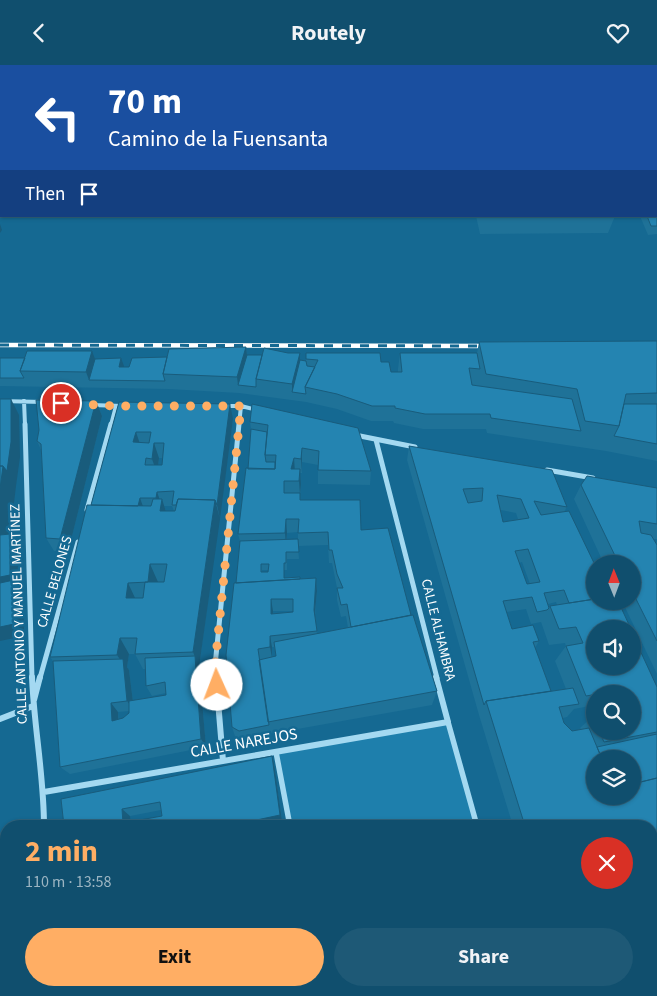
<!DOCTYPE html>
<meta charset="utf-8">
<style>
:root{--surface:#104f6e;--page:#1e5976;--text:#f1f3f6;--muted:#9cb5c2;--line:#306681;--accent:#ffae64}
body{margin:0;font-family:"Source Sans 3",sans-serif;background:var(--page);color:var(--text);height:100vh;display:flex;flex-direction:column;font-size:19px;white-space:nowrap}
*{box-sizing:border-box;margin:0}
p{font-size:16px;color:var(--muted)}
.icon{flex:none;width:28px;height:28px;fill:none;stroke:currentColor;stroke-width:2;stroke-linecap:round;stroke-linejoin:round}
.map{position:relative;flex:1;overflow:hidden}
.sheet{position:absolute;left:0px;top:755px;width:658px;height:176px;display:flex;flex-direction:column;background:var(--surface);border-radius:20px 20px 0 0;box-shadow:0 1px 4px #0004,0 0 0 1px var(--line)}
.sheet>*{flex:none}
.banner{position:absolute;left:0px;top:0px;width:658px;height:152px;box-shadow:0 1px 4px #0004,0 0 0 1px var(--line);background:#1a4fa0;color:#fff;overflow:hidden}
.needle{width:32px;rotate:359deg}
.fabs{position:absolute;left:586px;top:490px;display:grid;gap:10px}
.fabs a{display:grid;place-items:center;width:55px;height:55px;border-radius:50%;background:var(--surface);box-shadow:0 1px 4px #0004,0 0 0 1px var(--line);font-size:25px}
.pin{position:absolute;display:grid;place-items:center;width:42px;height:42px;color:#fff;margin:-21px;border:2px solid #fff;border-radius:50%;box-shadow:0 1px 5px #0007}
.me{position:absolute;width:55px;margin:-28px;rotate:358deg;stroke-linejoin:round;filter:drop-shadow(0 0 4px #0008)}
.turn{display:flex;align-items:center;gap:18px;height:105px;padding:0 25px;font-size:22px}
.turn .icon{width:65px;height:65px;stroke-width:2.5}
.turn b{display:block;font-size:35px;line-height:42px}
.then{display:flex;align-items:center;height:48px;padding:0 25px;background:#0003;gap:10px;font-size:19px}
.round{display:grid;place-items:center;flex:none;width:52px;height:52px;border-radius:26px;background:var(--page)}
.overview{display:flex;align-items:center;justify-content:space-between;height:85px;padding:0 25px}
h1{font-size:30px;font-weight:700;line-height:38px;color:var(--accent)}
.button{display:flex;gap:10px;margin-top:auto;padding:10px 25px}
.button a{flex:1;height:58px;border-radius:30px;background:var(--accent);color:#111;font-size:20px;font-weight:700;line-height:58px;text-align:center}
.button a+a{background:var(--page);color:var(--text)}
header{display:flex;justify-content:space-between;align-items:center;height:65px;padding:0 25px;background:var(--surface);font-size:22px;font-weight:700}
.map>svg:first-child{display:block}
.green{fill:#1e7fac}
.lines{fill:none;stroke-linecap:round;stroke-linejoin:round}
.pedestrian{stroke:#a4d9f1;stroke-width:5.5}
.minor-far2{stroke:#a4d9f1;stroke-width:4}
.minor-far1{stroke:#a4d9f1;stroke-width:5}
.minor{stroke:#a4d9f1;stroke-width:6}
.rail-casing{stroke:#fff;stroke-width:4.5}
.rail{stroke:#156992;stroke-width:3;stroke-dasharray:9;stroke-linecap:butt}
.wall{fill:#1f7298;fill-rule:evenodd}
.shaded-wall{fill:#195c7c}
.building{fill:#2484b1;stroke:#195c7c;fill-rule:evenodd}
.route{stroke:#ffae64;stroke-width:9;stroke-dasharray:0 16.2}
.labels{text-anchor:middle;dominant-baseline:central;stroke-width:5;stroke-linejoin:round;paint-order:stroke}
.street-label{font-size:14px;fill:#fff;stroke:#156992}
.near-street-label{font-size:16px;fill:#fff;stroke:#156992}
</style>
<header><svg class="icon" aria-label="back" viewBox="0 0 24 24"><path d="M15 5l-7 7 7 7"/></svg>Routely<svg class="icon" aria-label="heart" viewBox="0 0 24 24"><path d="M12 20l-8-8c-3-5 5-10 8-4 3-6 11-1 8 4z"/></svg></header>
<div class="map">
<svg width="657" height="931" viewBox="0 0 657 931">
<rect width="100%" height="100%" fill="#156992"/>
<path class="green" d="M448,657L477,761H290L276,687Z
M320,925H521L523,931H321Z"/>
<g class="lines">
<path class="pedestrian" d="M448,657L477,761
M276,687L290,761
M651,830L657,829
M320,925L321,931
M521,925L523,931
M162,931L189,925"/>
<path class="minor-far2" d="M0,336L43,337
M24,336L25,360
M91,340L123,341
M226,341H241L257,345
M111,360L116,341
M239,360L241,341"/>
<path class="minor-far1" d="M25,359L32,613
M355,370L415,382
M376,375L437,613
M547,405L593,413
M87,445L111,359
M40,613L78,477
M216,613L215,601L239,359"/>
<path class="minor" d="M32,612C34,662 44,711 44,761
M216,612L223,696
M34,635L40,612
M0,654L33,641
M44,727L448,657L436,612
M44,925V931"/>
<defs>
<path id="rail" d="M0,280L492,281"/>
</defs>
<use href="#rail" class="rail-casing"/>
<use href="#rail" class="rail"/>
</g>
<path class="wall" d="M0,0H53V1H1V94H0Z
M159,0H241V1H159Z
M312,0H346V1H313Z
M364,0H611L610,1H364Z
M630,0H657V27H656V1H631Z
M657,124V169L648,170L640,151H656Z
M476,151H615L608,168L480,169Z
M657,276V396L606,386L487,368L486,364H423L394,358L393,356H371L337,344L306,337L239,328L168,324L0,321V293L95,294L124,302H129L167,292L246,282L247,290L306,296V288L381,297L391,307H398V304L400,288H477L479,277Z
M96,336L102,351L68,487L54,486L46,473L41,385L37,376Z
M119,337L233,354L199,602L206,682L70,709L60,702L53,596L50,592ZM159,393H163L162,400H158ZM164,441H172L174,446H166ZM129,589H135L143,604H146V621L152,631L166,628V630L133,636L129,605L127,602ZM129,646V648L123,653L119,654L118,647Z
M252,339L371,406L370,420L318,419V400L302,397V408H300L301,419L300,435L361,465L411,550L437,626L432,640L242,674L235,671L232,662L236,518L240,476L238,469L248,404L251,364L250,357ZM298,467V474L287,475V468ZM328,480L329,498H332L337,523V535L341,552L346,551L348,563L317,569L315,551L317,526L316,513L300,514L284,513V505H287V494H299L298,481ZM262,505H269L268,507H262ZM273,546H293V547L273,549ZM272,582H274L276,591L272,592Z
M409,381L567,442L564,447L595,536L657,622V805L651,807V761H513L479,650L407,395ZM501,445L516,448L518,454L503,457ZM522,497L530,519H527L519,498ZM556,537L557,540L550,541L549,543L548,539ZM526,544L531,559L541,557L549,580L565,578L566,581L555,596L566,624L551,626L535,583L539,576L512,564L506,547ZM595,629H632V666H595ZM590,641L594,650L580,663L581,664L572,666L564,658L563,653L567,652L574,644ZM595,694H632V731H595Z
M581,420L657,423V474H653L656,479L657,477V609L622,536H632V499H604L574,434Z
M272,691L274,699L282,756L64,761ZM161,745L162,751L130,757V751Z
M657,871V931H571L569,925H651V873Z"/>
<path class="shaded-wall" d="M0,159L2,165L0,168Z
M246,282L248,298L238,320L237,312Z
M92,286L98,302L89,315L86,307Z
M300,288V304L292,327V319Z
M121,293L124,301L121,310L119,302Z
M11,334L19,350L20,392L16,421L8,489L0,478V424Z
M96,336L102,351L68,487L60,474Z
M230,339L233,354L220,454L217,440Z
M136,367L141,382L133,377Z
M154,378L159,393L157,408L152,394Z
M302,383V408L301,394Z
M294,393L295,408L291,404Z
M300,404L301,419L300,430L299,416Z
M157,427L161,438L162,434L168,453L167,465L156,433Z
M140,433L145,447L137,446Z
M215,435L220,454L199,602L193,587Z
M286,454L287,468L286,482L285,468Z
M10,469L23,488L24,571L0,576V512Z
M150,499L158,517H148Z
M316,513L317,526L314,557V545Z
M128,518L136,535L126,533Z
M271,534L273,546V561L271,549Z
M270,571L272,582V593L270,582Z
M120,573L129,589L127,602L129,605L134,645L127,636L123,599L117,590Z
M195,591L199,602L206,682L201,674Z
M111,638L118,647L119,665L112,656Z
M272,691L274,699L282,756L258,761H238V759Z
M122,744L130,751L131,761L123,758Z"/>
<path class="building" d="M0,0H48L49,1H1V67H0Z
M375,0H467L468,1H375Z
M530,0H566V1H531Z
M649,0H657V5H656V1H650Z
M656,124H657V161H651L647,151H656Z
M657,276V328L626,329L619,361L585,356L577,324L486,309L479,277Z
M246,282L237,312L163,309L169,284Z
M264,283L288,288H300L292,319L256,314Z
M27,286H92L86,307L20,306Z
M306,288H380L381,297H389L391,307H402L400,288H477L480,304L469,303L472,320L572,334L581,366L491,353L490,349H425L395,343V341H372L337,329L305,322L318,295L306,294Z
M247,290H262L256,314V322L238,320Z
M167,292L163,309L165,316L89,315L95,294L121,293L119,302H129L132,293Z
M0,293H25L20,306L24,313H0Z
M300,295L306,296L307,301L315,302L305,322L306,329L292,327Z
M0,334H11V377L7,406L3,401H0Z
M36,335L96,336L60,474L46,473L41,379L37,376L39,365Z
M119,337L230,339L217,440L215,435L178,434L176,440H172L174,426L157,427L156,433H140L138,441L91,440ZM136,367H151L149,378L133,377ZM154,378H164L162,400H145L146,393L152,394Z
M252,339L358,363L371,406L318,405L319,386L302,383L301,394L294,393L291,404H300L299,416H284V428H300V435H360L361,465L388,463L411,550L351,562L347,539L341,540L337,523H343L337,509L332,485H329L328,467L298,468L299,454H286L285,468L238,469L246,403L275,404L276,390H265L268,360L250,357Z
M624,339H657V379L614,371L619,361Z
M251,364L267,367L265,390L266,397H275V404H248Z
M409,381L552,405L567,442L534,436L541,450L569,446L595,500V534L569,538L564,525L544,528L549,543L547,545L537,547L532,532L503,536L512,564L533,560L539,576L533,577L551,626L486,636L484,640ZM483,423L482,436L468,438L463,424ZM497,430L521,434L529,453L503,457ZM528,484L540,517L527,519L515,486Z
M0,401H3L0,424Z
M587,411L657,423V459L639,456L641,468L651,470L657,480V576L632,526V499H619L581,420Z
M153,434H162L160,446H175L178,434L215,435L193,587L135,589L137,573H120L117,590L50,592L87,440L151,441ZM150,499H167L164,517H145L143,533H126L128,518L148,517Z
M10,469V510L0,512V470Z
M298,474L299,487H286V498H284V513L300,512V514L236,518L240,476ZM261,499H269L268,507H261Z
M316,513L314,545L317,566L270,571V582L258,584L269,660L239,666L232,662L226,590L234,518ZM271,534H293V547L271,549Z
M14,515V559L0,562V518Z
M595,534V536H618L631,564H595V601H632V568L657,622V667L604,677L599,666H632V629H604L603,628L586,631L566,581L583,578L576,562L559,564L550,541Z
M413,550L437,626L268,657L259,595L276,591L274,577Z
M195,591L201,674L60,702L53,596L123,594L127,636L111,638L112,656L123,653L129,648V636L166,630L165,617L146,621L145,593Z
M573,623L579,639L559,642L564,658L572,666L589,663L602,694H595V731H632V719L657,713V803L651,804V761H525L486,636Z
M657,669V713L641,717L632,696V694L631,693L627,694H602L597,682Z
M272,691L280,750L238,759V761H64L61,734ZM160,737L162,751L123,758L122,744Z
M657,874V931H589L587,925H651V875Z
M302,925H303L304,931H274Z"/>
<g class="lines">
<path class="route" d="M61,338L116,341H241L215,601L217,620"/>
</g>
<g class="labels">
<g class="street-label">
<text transform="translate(55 517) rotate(-74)">CALLE BELONES</text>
<text transform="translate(19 549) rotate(-92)">CALLE ANTONIO Y MANUEL MARTÍNEZ</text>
<text transform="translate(438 565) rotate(76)">CALLE ALHAMBRA</text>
</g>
<g class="near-street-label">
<text transform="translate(244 678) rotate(-10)">CALLE NAREJOS</text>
</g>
</g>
</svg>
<div class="fabs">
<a><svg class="needle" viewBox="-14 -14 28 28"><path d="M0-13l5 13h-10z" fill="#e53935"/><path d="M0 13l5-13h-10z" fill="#9cb5c2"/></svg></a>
<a><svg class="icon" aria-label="sound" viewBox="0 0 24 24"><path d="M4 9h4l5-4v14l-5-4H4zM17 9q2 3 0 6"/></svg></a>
<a><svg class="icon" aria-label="search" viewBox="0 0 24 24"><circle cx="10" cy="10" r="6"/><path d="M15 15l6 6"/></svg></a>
<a><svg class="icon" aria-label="layers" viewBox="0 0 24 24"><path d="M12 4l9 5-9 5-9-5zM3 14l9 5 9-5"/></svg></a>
</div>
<div class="pin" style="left:61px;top:338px;background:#d93025"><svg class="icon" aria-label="arrive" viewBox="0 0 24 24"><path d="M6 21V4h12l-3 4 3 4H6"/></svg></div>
<svg class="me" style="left:217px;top:620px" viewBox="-20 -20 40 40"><circle r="19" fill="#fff"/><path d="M0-13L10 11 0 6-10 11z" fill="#ffae64"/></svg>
<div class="banner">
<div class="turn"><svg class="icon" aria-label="left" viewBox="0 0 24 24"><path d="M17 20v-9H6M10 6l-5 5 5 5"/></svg><div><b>70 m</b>Camino de la Fuensanta</div></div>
<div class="then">Then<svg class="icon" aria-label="arrive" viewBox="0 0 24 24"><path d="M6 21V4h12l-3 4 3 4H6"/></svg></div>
</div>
<section class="sheet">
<div class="overview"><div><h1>2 min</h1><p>110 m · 13:58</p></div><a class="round" style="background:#d93025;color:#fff"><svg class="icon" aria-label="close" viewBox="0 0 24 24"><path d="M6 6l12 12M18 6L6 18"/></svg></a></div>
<div class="button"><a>Exit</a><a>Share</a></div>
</section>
</div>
